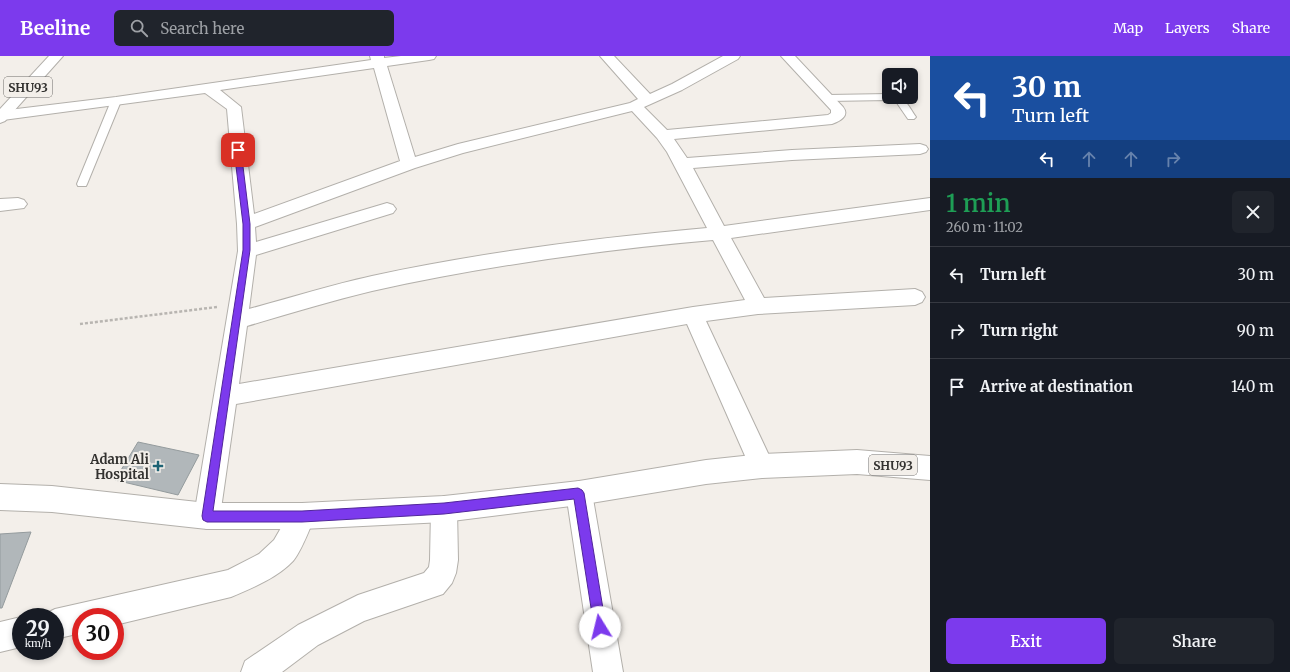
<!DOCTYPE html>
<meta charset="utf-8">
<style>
:root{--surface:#171b24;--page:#20242c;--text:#f1f3f6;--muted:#9ea1a6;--line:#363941;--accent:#7c3aed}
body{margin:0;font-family:Merriweather,serif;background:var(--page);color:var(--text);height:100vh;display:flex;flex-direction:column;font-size:15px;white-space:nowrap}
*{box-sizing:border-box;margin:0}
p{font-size:13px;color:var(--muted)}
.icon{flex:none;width:22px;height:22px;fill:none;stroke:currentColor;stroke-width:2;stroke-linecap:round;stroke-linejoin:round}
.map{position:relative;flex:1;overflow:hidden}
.details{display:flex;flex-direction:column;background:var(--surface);width:360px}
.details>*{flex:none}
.hud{background:#1a4fa0;color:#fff;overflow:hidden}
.fabs{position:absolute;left:882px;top:12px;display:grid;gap:8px}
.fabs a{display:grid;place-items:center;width:36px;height:36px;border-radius:6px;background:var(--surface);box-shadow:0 2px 6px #0003;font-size:20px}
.speed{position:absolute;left:12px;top:552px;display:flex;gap:8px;font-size:20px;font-weight:700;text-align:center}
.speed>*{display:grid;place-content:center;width:52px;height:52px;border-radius:50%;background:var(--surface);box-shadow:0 2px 6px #0003;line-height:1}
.speed small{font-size:10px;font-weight:400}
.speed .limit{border:6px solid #d22;background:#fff;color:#111}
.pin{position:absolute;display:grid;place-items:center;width:34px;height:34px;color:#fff;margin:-17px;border-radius:8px;box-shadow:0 2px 6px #0006}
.me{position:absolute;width:44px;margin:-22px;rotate:351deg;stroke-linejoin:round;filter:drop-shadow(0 0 3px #0008)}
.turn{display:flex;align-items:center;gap:14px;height:84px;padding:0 16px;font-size:18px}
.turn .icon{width:52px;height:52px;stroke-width:2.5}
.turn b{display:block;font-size:28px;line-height:34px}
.lanes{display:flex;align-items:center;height:38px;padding:0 16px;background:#0003;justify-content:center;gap:20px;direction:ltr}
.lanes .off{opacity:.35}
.round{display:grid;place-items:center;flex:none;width:42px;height:42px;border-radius:6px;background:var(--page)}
.head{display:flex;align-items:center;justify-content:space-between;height:68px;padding:0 16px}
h1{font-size:24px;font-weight:600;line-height:30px;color:#1e9e55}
.button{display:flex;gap:8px;margin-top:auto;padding:8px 16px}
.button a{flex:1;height:46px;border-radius:6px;background:var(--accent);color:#fff;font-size:16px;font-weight:600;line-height:46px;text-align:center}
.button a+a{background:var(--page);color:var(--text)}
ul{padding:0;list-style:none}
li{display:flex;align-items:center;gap:12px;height:56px;padding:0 16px;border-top:1px solid var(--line)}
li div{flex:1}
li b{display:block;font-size:15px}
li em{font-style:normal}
header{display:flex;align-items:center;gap:24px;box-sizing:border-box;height:56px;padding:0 20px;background:var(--accent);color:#fff}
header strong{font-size:19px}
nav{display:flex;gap:22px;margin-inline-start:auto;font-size:14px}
.search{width:280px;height:36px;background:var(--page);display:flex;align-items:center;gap:10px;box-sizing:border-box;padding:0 14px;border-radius:6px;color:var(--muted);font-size:15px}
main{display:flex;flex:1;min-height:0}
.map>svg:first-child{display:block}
.building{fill:#b1b7ba;stroke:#949b9d}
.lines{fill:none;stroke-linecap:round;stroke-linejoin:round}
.service-casing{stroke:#b3b0ab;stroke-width:2}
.minor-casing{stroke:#b3b0ab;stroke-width:2}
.primary-casing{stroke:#b3b0ab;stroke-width:2}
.path{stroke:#b8b5b1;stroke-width:2.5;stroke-dasharray:3 2;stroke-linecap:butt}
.service{fill:#fff;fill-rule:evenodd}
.minor{fill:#fff;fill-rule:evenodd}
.primary{fill:#fff;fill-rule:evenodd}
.route{fill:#7c3aed;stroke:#51269a}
.poi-dot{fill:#1d6274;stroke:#f3efea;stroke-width:1.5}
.labels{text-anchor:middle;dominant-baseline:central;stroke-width:4;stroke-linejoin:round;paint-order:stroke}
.shield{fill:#f3efea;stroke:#6d6b68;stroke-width:1}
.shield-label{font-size:12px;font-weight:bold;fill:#333230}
.poi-label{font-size:13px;font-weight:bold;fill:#333230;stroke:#f3efea;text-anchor:end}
</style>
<header>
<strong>Beeline</strong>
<div class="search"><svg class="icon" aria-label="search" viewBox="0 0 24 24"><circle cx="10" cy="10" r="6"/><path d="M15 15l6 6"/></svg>Search here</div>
<nav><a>Map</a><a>Layers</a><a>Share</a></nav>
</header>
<main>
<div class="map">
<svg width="930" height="616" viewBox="0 0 930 616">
<rect width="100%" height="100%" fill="#f3efea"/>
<path class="building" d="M138,386L199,399L178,439L115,424Z
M31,476L2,552H0V478Z"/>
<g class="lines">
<defs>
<path id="service" d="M889,38V41C906,41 907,48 916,61L914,63H908L897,47L889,44L828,45L823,42L828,39Z
M116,42L121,45L87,128L86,130H78L77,128L111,45Z"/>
<path id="minor" d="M370,0H384V2L401,0H436L434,3L429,4L387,10L415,101L458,88L630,47L638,43L600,0H614L650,38L672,28L723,0H740L738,3L682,34L644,51L667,74L828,59L831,57V54L781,0H795L843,51C850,60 840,65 832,68L674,83L687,102L792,94L920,88L926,90L928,93L926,96L920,98L792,104L693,112L724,170L930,142V154L731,182L764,242L915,233L922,236L925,241L922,246L915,249L758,258L706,265L774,410L771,418L762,422L753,418L687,268L236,348L220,460L216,469L207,473L198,469L194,460L238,195L237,168L227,53L205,37L3,64L0,63V55L116,41L371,4ZM374,12L400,105L254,158L241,51L220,34ZM632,55L657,82L667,96L707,172C595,182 482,196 372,220C331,229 290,242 249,253L256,199L393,157L396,153L393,149L387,147L256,186L255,171L415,112L463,97ZM713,184L745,244L693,251L239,328L247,270C288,258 330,245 372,235C485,210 599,194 713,184Z
M18,142L24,144L27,148L24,152L0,155V143Z
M579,425L588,428L592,437L623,616H593L566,437L570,428Z
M444,440L453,444L457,453L458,504L456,517L452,527L443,538L364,565L318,589L282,616H241L245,605L298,569L358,539L424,517L429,511L430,504L431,453L435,444Z
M302,447L311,451L315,460C310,472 301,496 293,505C277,522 252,532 231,541L115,569V561H81V577L55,583V561H43L45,558L55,553L228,514L259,498L274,484L293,451Z
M21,561V591L0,596V566Z"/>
<path id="primary" d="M49,0H63L5,65L0,67V53Z
M857,394L930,400V424L857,418L762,422L706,428L579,449L444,466L302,473H207L52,456L0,454V428L52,430L207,447H302L444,440L579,425L706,404L762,398Z"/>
</defs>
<use href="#service" class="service-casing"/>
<use href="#minor" class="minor-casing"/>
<use href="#primary" class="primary-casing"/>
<path class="path" d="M80,268L217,251"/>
<use href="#service" class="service"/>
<use href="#minor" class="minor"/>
<use href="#primary" class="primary"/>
</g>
<path class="route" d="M238,92L241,94L250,168V194L213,455H302L444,447L578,432L582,434L584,437L606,571L605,576L600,577L596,576L594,571L574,443L444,458L302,466H207L203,464L202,460L243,194V168L234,94Z"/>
<path class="poi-dot" d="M156 404h4v4h4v4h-4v4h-4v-4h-4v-4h4z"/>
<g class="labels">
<g class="shield">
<rect x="4" y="21" width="48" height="20" rx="3"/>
<rect x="869" y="399" width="48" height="20" rx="3"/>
</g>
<g class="shield-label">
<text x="28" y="31">SHU93</text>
<text x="893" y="409">SHU93</text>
</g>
<g class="poi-label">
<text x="149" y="403">Adam Ali<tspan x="149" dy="15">Hospital</tspan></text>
</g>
</g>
</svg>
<div class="fabs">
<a><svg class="icon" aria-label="sound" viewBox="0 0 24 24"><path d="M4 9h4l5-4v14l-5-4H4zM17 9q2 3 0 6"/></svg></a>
</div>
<div class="speed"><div>29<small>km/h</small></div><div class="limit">30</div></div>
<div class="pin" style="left:238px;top:94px;background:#d93025"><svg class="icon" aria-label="arrive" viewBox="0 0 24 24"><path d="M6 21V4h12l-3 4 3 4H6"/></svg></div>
<svg class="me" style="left:600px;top:571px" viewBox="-20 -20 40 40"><circle r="19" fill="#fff"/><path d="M0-13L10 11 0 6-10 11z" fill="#7c3aed"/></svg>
</div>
<section class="details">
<div class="hud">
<div class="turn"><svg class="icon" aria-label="left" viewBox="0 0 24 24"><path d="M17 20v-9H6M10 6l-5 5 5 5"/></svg><div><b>30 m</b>Turn left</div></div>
<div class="lanes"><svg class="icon" aria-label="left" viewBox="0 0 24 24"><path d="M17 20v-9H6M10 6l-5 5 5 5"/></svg><svg class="icon off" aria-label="ahead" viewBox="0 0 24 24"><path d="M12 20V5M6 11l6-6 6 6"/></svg><svg class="icon off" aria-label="ahead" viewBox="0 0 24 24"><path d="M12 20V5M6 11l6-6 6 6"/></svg><svg class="icon off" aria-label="right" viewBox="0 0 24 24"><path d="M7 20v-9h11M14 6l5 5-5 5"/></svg></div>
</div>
<div class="head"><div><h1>1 min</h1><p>260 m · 11:02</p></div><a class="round"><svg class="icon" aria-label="close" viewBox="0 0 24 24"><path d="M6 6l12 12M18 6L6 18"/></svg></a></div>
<ul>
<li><svg class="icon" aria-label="left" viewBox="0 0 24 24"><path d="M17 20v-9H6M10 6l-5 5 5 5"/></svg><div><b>Turn left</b></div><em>30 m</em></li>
<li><svg class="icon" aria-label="right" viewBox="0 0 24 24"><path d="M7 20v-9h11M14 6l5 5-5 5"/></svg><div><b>Turn right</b></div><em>90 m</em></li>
<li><svg class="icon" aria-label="arrive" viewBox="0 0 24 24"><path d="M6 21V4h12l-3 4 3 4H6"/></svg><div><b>Arrive at destination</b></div><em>140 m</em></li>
</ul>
<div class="button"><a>Exit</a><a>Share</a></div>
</section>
</main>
